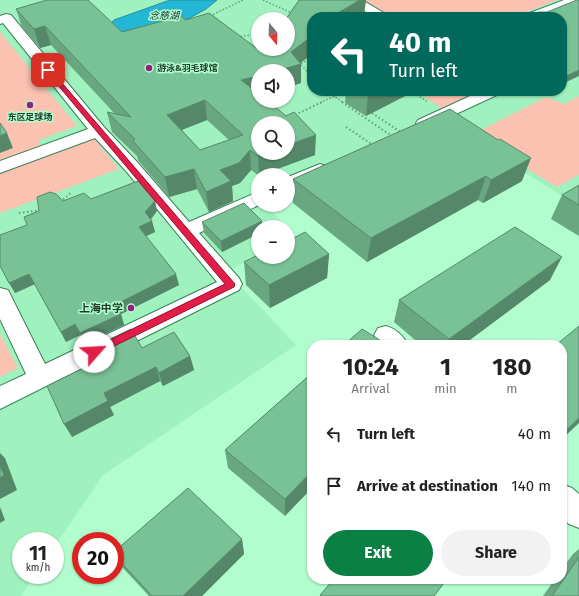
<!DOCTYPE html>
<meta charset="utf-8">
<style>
:root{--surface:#fff;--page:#f2f2f2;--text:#222;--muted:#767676;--accent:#0b8043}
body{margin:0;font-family:"Fira Sans","Noto Sans SC",sans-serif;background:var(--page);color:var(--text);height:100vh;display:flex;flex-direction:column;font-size:15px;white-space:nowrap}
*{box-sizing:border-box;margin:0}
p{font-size:13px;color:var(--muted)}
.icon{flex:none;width:22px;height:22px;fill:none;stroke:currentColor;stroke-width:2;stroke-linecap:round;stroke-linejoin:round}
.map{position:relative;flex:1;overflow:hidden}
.side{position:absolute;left:307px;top:340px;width:260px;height:244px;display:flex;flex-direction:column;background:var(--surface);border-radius:16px;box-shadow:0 1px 3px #0004}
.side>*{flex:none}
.hud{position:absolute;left:307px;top:12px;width:260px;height:84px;border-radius:16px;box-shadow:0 1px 3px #0004;background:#00695c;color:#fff;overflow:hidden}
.needle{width:26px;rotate:161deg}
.fabs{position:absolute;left:251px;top:12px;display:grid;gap:8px}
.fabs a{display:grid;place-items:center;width:44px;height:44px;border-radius:50%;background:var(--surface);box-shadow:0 1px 3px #0004;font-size:20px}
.speed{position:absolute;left:12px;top:532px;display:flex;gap:8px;font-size:20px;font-weight:700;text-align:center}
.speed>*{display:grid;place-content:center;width:52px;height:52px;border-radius:50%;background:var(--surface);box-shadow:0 1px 3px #0004;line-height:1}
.speed small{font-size:10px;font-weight:400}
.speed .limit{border:6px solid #d22;background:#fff;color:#111}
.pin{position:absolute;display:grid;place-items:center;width:34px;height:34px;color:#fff;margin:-17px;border-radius:8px;box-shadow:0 2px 6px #0006}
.me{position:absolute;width:44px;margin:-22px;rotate:64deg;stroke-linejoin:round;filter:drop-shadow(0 0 3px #0008)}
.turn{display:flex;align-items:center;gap:14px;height:84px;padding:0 16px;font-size:18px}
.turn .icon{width:52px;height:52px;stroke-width:2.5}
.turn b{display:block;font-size:28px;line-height:34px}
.eta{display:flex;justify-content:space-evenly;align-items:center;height:68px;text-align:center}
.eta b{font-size:24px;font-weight:700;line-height:28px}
.action{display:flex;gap:8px;margin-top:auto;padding:8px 16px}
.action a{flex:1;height:46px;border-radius:24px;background:var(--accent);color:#fff;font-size:16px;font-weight:700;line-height:46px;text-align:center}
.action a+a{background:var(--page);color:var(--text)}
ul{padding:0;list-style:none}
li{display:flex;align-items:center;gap:12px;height:52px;padding:0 16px}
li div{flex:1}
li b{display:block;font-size:15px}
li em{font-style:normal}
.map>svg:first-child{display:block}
.built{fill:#9ff1be;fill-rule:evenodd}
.green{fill:#fcc2b1}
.water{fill:#23b7d5;stroke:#2192a1}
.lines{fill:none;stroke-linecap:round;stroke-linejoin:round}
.minor-casing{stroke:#398259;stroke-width:2}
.path-far1{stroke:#679c7b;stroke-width:1.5;stroke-dasharray:1.5 2;stroke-linecap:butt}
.path{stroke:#679c7b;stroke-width:2;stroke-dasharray:1.5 2.5;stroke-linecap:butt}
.minor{fill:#fff;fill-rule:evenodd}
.wall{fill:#68a780;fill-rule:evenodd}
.shaded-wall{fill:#558868}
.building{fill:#79c295;stroke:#558868;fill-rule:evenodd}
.route{fill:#e11d48;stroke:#92132f}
.poi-dot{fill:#93207f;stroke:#b2fdcd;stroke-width:1.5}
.labels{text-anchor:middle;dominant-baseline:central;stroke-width:3;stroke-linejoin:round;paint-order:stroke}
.far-poi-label{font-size:9px;font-weight:bold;fill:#1d3b29;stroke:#b2fdcd;text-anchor:start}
.far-water-label{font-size:10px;font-style:italic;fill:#112e35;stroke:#b2fdcd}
.poi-label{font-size:11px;font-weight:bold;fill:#1d3b29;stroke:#b2fdcd;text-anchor:end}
</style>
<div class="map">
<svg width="579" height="596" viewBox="0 0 579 596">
<rect width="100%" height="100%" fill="#b2fdcd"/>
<path class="built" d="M0,0H579V186L562,196L447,123L288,196V175H258V205H270L266,207L288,227H258V255L227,272L296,345L103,475L55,546V541H21V575H35L21,596H0ZM312,17H562V91H312ZM258,19H288V49H258ZM258,71H288V101H258ZM258,123H288V153H258Z"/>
<path class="green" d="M360,0H557L514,17H390Z
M0,32L77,126L39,140L41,147L0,162Z
M416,91H487L444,110Z
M579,96V175L557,187L471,135L546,97L564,104Z
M92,136L119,169L0,213V170Z
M0,334L18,368L0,377Z"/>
<path class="water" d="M170,0H217L206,9L188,19L121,33L111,23L114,20Z"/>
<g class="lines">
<defs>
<path id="minor" d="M347,0H362L391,17H374Z
M564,0H579V3L544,17H525L527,14Z
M6,14L11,15L104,127L138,163L189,222L258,192L259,205L199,233L239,278L242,284L239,290L0,409V386L26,374L0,319V288L8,290L45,364L217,282L126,171L95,138L0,173V161L88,129L3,23L0,24V16Z
M481,91H502L499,94L430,126L424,128L418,126L416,123L418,120Z
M320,164L326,166L329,170L326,174L288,190V177Z
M386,326C396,329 403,335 408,345H381L374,335L378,328Z
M562,484L572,488L579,494V528L569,524L562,518Z"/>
</defs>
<use href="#minor" class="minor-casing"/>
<path class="path-far1" d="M263,0L294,14
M210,16L243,0
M263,17L265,19
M237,37L258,34
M258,48L260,52
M298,65L312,58
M301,65L312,76
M328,91L334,96L349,91
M411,91L428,102
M320,103L334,96L344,103"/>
<path class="path" d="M342,102L393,137
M372,113L402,133
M295,115L322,102
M346,127L373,145
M60,202L72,192
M19,213L42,210"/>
<use href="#minor" class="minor"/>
</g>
<path class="wall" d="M299,0H366L364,14L360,17H312V54L300,63L301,64V83L288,87V71H258V101L315,155L261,175H258L251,170L240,183L232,186L233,201L209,212L197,189L169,197L138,160L137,156L112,132L107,112L115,114L51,45L40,48L22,27L16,9L122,32L186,20L263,53ZM207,120L229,140L200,150L182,130Z
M346,91H409V94L366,116L345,103Z
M533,91H547L540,94Z
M450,109L522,181L483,203L478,200L367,262L293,203V179Z
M579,185V236L551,219L562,195Z
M91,199L155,201L157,211L151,219L155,232L146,236L179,285L121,314L124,325L85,343L80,335L66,342L35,284L15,293L27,225L63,201Z
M202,222L258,227V234L222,252L204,233Z
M329,254L327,278L270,308L246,285L244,262Z
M550,280L463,345H421L394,322L399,300Z
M142,348L190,356L194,370L163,386L160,381L110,407L114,415L72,437L95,362L89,349Z
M312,373L285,516L228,468L225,450Z
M242,539L244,554L202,596H149L123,568L115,557V551Z
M579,549V596H543L555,579H562V569L573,554Z"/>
<path class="shaded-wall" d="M360,0H366L364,14L360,17H331Z
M45,26L51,45L40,48L34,29Z
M312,28V54L298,65L301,64V83L288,87V71H276L308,31Z
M579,70V76L562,84V78Z
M258,76V95L241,80Z
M372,91H409V94L366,116L368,93Z
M541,91H547L540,94Z
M205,100L207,120L171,134L167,115Z
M7,133L13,148L0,153V136Z
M316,135L315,155L261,175H259L258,156L266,153H288V145Z
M250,150L251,170L240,183L232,186L233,201L209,212L206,192L220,170Z
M531,158L522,181L483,203L491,180Z
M194,169L197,189L169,197L165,177Z
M486,176L478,200L367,262L371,238Z
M155,201L157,211L148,223L152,221L155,232L142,238L139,227L145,212Z
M262,221V227H258V234L222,252L221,241Z
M329,254L327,278L270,308L269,285Z
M562,257L550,280L463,345H447L449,339Z
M29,274L35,284L15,293L9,283Z
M176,274L179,285L119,315L115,305Z
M121,314L124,325L85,343L80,333Z
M75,324L80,335L66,342L61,332Z
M190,356L194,370L163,386L159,373Z
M156,367L160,381L110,407L114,415L72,437L64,424L104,393Z
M579,418V423L562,439V434Z
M0,453L5,458L17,490L0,499Z
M312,471V488L285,516V499Z
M0,507L5,520L0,523Z
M242,539L244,554L202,596H183Z"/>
<path class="building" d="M47,0H88L122,32L181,16L186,20L209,13L263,53L265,49H288V19H286L299,0H360L331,17H312V28L308,31H312V36L291,52L301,64L276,71H258V76L241,80L258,93V101H268L286,116L294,112L316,135L288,145V123H258V153H266L258,156L250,150L239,163L220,170L231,181L206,192L194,169L165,177L133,141L135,139L107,112L131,117L45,26L34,29L16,9ZM205,100L243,135L200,150L167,115Z
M577,0H579V70L562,78V17H526L539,12H547Z
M365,91H372L368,93Z
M450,109L498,140L500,139L531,158L491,180L486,176L371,238L293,179Z
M0,123L7,133L0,136Z
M138,181L155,201L145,212L152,221L139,227L176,274L115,305L121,314L80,333L75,324L61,332L29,274L9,283L0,266V235L27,225L24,217L39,211L37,197L50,192L56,194L63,201L84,193L91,199Z
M579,185V205L562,195Z
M244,203L262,221L221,241L202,222Z
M515,227L562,257L449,339L399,300Z
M305,232L329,254L269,285L244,262L258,255V257H288V241Z
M579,326V418L562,434V345H556Z
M131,329L142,348L174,332L190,356L159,373L156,367L104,393L108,401L64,424L47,386L96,362L89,349Z
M362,329L388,345H344Z
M312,373V471L285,499L225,450Z
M0,465L4,475L0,478Z
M188,488L242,539L183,596H152L115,556V551Z
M579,557V596H552Z
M334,579H447L434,596H322L320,595Z"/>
<path class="route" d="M46,69H50L235,284L234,287L94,356L89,352L91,349L225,284L46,71Z"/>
<g class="poi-dot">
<circle cx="149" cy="68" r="4"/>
<circle cx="30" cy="105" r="4"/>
<circle cx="131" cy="308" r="4"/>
</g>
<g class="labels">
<g class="far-poi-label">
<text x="157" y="68">游泳&amp;羽毛球馆</text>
<text x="30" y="117" text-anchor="middle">东区足球场</text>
</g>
<g class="far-water-label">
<text x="164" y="16">念慈湖</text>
</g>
<g class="poi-label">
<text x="123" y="308">上海中学</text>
</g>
</g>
</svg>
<div class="fabs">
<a><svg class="needle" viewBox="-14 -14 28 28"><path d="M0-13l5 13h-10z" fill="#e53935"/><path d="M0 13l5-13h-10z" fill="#767676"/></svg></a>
<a><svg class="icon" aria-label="sound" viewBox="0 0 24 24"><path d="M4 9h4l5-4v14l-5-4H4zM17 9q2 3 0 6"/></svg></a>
<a><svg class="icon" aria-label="search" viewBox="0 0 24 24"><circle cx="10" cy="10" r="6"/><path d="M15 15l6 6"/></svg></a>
<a>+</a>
<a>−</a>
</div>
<div class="speed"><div>11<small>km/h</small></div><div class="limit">20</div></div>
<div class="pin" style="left:48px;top:70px;background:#d93025"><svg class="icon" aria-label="arrive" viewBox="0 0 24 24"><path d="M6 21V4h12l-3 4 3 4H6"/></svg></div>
<svg class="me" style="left:94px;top:352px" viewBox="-20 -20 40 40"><circle r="19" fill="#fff"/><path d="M0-13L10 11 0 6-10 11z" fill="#e11d48"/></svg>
<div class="hud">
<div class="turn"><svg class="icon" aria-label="left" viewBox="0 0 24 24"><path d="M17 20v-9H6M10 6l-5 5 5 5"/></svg><div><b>40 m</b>Turn left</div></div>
</div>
<section class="side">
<div class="eta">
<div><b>10:24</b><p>Arrival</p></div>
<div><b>1</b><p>min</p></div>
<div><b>180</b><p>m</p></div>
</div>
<ul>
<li><svg class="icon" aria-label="left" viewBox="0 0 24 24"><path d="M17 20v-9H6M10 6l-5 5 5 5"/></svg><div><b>Turn left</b></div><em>40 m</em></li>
<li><svg class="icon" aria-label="arrive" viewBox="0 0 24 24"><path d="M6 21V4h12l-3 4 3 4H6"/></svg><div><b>Arrive at destination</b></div><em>140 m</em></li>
</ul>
<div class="action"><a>Exit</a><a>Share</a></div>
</section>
</div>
